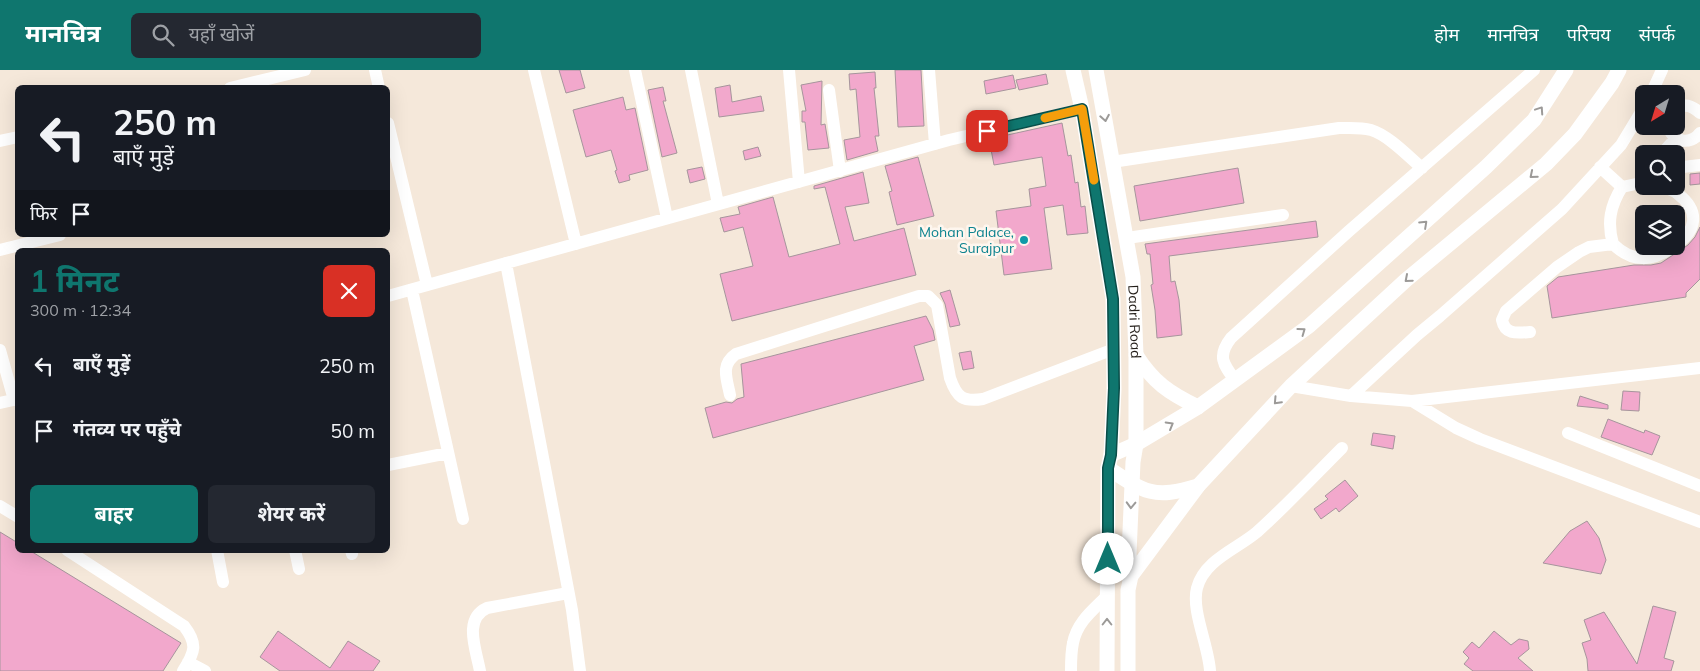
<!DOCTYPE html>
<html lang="hi">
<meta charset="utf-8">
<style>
:root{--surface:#171b24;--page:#242831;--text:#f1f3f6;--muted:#9ea1a6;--accent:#0f766e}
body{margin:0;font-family:Mulish,"Noto Sans Devanagari",sans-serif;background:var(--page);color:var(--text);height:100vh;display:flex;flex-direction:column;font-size:19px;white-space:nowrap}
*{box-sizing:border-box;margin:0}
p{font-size:16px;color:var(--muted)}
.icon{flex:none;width:28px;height:28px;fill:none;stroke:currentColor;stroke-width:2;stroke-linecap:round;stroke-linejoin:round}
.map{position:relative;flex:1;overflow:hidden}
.side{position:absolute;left:15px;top:178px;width:375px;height:305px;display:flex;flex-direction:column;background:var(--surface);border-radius:8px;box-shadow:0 5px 20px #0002}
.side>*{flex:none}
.hud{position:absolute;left:15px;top:15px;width:375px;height:152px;border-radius:8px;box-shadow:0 5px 20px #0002;background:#171b24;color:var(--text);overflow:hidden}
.needle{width:32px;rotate:218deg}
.controls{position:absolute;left:1635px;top:15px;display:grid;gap:10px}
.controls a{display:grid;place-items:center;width:50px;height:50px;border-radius:8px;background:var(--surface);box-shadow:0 5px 20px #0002;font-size:25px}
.pin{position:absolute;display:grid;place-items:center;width:42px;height:42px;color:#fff;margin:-21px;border-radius:10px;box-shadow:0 2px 8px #0006}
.me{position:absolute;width:55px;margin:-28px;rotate:0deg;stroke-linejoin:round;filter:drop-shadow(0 0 4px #0008)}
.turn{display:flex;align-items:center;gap:18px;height:105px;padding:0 15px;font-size:22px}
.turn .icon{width:65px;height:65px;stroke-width:2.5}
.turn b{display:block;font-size:35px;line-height:42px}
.then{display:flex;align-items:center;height:48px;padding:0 15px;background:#0003;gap:10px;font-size:19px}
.round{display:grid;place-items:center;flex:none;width:52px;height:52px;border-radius:8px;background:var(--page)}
.head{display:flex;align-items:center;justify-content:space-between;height:85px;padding:0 15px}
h1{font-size:30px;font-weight:700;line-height:38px;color:var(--accent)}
.action{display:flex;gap:10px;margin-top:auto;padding:10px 15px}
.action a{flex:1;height:58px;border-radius:8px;background:var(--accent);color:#fff;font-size:20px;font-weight:700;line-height:58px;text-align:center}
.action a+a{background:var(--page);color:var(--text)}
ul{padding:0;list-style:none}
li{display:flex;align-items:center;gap:15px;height:65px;padding:0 15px}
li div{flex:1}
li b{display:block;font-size:19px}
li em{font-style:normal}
header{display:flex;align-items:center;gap:30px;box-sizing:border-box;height:70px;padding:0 25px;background:var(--accent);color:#fff}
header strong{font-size:24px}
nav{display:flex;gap:28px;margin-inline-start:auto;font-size:18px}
.search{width:350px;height:45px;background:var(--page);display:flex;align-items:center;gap:12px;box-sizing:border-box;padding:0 18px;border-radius:8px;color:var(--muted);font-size:19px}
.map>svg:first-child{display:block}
.building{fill:#f2a8cc;stroke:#a6959c}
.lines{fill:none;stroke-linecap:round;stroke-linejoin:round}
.minor{stroke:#fff;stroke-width:12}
.major{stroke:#fff;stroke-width:15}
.oneway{stroke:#9c9a98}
.route-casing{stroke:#0a4d48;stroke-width:12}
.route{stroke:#0f766e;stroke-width:9}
.slow{stroke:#f59e0b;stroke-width:9}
.culture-dot{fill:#0f9aa8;stroke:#fef6ee;stroke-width:2}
.labels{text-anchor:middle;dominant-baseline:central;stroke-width:5;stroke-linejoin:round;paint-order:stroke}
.culture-label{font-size:14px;fill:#0d838f;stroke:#fef6ee;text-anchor:end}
.street-label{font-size:14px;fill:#241f1a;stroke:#fef6ee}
</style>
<header>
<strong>मानचित्र</strong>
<div class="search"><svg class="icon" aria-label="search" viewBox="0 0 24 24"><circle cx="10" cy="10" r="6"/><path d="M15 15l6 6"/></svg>यहाँ खोजें</div>
<nav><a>होम</a><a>मानचित्र</a><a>परिचय</a><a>संपर्क</a></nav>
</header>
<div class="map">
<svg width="1700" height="601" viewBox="0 0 1700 601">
<rect width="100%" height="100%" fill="#f5e8da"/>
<path class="building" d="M559,0H580L585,18L566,23Z
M895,0H921L924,56L898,57Z
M875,2L876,18H874L879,66H875L878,81L847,90L844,70L860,67L856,19L850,20L849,4Z
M1046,4L1048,14L1019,20L1016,10Z
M1013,5L1016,18L986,24L984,11Z
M822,11L821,55L825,54L829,78L808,80L805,52H802V41H806L801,15Z
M730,15L732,32L761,26L764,41L719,47L715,18Z
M663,17L666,31H663L677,83L662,87L648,20Z
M623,27L626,40L635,38L648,100L629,105L630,110L619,113L615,101L617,100L611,80L586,87L573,40Z
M1062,53L1068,86L1071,85L1075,113L1078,112L1081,137L1085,136L1088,163L1067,165L1063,135L1044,138L1052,199L1004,205L996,141L1031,136L1029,119L1046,116L1042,87L994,95L989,69Z
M758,77L761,86L745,90L743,81Z
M918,87L934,146L897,155L889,122L892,121L885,96Z
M702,97L705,109L690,113L687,100Z
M1238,98L1244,133L1140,151L1134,116Z
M863,102L869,133L845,137L854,171L904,158L916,205L732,251L720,204L753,196L743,157L724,162L720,148L740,144L738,137L773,127L789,187L840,174L825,117L814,119V116Z
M1700,103V114L1690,115V104Z
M1316,151L1318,167L1169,186L1171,212L1175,211L1179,230L1182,265L1157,268L1155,240L1151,215L1153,214L1150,184H1147L1145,174Z
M1700,157V209L1686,223V227L1552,248L1547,216L1558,207L1634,195H1651L1661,193L1688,175L1695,167Z
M950,220L960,255L950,257L945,234L940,223Z
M926,246L933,260L935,270L914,276L924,310L713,368L705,338L726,332L732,333L737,329L744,327L741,294Z
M971,281L974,298L963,300L959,283Z
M1623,321L1640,322L1639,341L1621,340Z
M1580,326L1608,335V339L1577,336Z
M1608,349L1644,363L1645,360L1660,366L1652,385L1601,367Z
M1373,363L1395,366L1393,379L1371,375Z
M1345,410L1358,426L1339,442L1336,438L1321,449L1314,439L1328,429L1325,426Z
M1587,451L1599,468L1606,490L1601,504L1543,493L1570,461Z
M0,462L18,473V480H29L181,573L163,601H0Z
M1653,536L1676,542L1664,588L1674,591L1671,601H1588L1587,589L1582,573L1591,570L1584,550L1604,542L1637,594Z
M278,561L330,598L348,571L380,591L373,601H280L260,587Z
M1494,561L1511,575L1519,569L1528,571L1529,579L1518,588L1533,601H1473L1464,594L1469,588L1463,582L1472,572L1479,578Z"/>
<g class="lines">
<path class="minor" d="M375,0L379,18
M534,0L576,174
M635,0L667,148
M691,0L718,134
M789,0L799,112
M929,0L935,74
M230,18L305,0
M829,20L840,101
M1651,24L1662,0
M1676,38C1685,33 1693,36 1700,43
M388,53L427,215
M1668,56C1672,72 1690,76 1700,63
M0,71L18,67
M1664,84L1665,80L1676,68
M1112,92L1339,58C1350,58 1360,57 1371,60C1388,65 1408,86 1422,98
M1676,95L1683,97L1700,95
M1600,97L1622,117L1636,114H1644
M1660,116C1666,118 1674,120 1678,124C1700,141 1697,160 1676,175
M1127,168L1283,145
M1613,174C1607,153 1610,136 1622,117
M0,180L60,165
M506,193L572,540L580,601
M412,220L463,449
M388,226L949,70L1082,39
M1530,262C1517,263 1505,265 1502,250L1506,241L1557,197L1579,182L1589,177L1613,174C1632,193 1653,192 1674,176
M0,280L14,330
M1235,310C1223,294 1217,286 1231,268L1349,161L1534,0
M1291,316L1351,326L1412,331L1700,298
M730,325C727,309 720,295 736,284L919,226H928L937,235L950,308C957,328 963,332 983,329L1114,279
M1351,326L1417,265L1440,246L1562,139L1621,75L1644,37
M1412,331L1456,358L1480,369L1700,452
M0,333L18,329
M1568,363L1700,416
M388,395L448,383
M0,436L18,447
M67,480L184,556C198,574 195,582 183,601
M217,480L223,512
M295,480L299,499
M351,480L352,484
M188,592L205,601
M480,601C476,579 463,549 487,538L568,523
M1071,601C1071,592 1071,582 1073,573C1077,552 1093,540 1107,526
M1210,601C1209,577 1191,540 1197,518C1204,490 1237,479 1257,462C1287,435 1314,406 1342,378"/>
<g class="major">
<path d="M1073,0L1082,39L1113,229L1114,319L1111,385L1108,398L1107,601"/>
<path id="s1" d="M1096,0L1133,207L1136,285V374L1133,392L1129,484L1131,506"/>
<path d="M1136,285C1153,312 1169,323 1198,337"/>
<path d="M1111,385L1136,374L1198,337L1309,256L1486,97L1534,50L1566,0"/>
<path d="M1108,398C1145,423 1154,429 1198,416"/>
<path d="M1128,601V520L1131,506L1198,416L1291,316L1406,210L1546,94L1575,64L1612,13L1619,0"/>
</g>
</g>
<defs><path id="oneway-chevron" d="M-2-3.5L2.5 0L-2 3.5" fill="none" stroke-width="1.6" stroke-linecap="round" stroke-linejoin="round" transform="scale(1.25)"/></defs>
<g class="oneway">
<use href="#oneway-chevron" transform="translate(1540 40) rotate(-56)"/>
<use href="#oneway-chevron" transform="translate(1105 48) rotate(80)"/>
<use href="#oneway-chevron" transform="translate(1533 105) rotate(140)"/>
<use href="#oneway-chevron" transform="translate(1424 154) rotate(-43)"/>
<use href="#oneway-chevron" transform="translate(1408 209) rotate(139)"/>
<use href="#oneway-chevron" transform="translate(1302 261) rotate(-36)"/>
<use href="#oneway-chevron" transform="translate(1277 331) rotate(133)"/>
<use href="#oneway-chevron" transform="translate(1170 355) rotate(-30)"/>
<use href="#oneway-chevron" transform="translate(1131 435) rotate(92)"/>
<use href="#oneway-chevron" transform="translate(1107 552) rotate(-90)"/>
</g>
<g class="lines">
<defs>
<path id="route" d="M987,61L1082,39L1113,229L1114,318L1111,385L1108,398V489"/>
</defs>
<use href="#route" class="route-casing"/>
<use href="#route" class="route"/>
<path class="slow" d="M1045,48L1082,39L1094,110"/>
</g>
<circle class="culture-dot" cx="1024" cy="170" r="5"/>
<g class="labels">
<g class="culture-label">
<text x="1014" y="162">Mohan Palace,<tspan x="1014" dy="16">Surajpur</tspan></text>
</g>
<g class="street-label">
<text stroke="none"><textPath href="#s1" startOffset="255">Dadri Road</textPath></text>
</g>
</g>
</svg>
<div class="controls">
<a><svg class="needle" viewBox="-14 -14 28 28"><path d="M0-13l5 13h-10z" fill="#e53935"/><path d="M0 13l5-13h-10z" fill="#9ea1a6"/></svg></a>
<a><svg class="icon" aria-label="search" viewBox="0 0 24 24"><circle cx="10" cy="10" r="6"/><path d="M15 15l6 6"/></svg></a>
<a><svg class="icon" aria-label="layers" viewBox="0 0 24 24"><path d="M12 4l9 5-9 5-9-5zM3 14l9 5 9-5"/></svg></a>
</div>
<div class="pin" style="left:987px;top:61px;background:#d93025"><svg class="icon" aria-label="arrive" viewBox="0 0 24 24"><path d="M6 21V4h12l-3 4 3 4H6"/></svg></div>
<svg class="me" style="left:1108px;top:489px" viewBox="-20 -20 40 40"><circle r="19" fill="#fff"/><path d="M0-13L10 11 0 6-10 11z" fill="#0f766e"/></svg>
<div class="hud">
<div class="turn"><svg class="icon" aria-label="left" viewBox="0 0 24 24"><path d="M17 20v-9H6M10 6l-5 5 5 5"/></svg><div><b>250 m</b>बाएँ मुड़ें</div></div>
<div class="then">फिर<svg class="icon" aria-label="arrive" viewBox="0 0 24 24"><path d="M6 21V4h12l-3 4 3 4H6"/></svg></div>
</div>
<section class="side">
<div class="head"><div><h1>1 मिनट</h1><p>300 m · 12:34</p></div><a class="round" style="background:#d93025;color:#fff"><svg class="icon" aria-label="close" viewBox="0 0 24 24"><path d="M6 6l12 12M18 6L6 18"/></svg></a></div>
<ul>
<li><svg class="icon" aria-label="left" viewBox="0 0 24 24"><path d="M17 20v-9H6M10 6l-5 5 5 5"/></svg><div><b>बाएँ मुड़ें</b></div><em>250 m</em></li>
<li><svg class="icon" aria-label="arrive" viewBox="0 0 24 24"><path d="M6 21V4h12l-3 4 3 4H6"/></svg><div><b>गंतव्य पर पहुँचे</b></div><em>50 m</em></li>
</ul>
<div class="action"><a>बाहर</a><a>शेयर करें</a></div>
</section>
</div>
